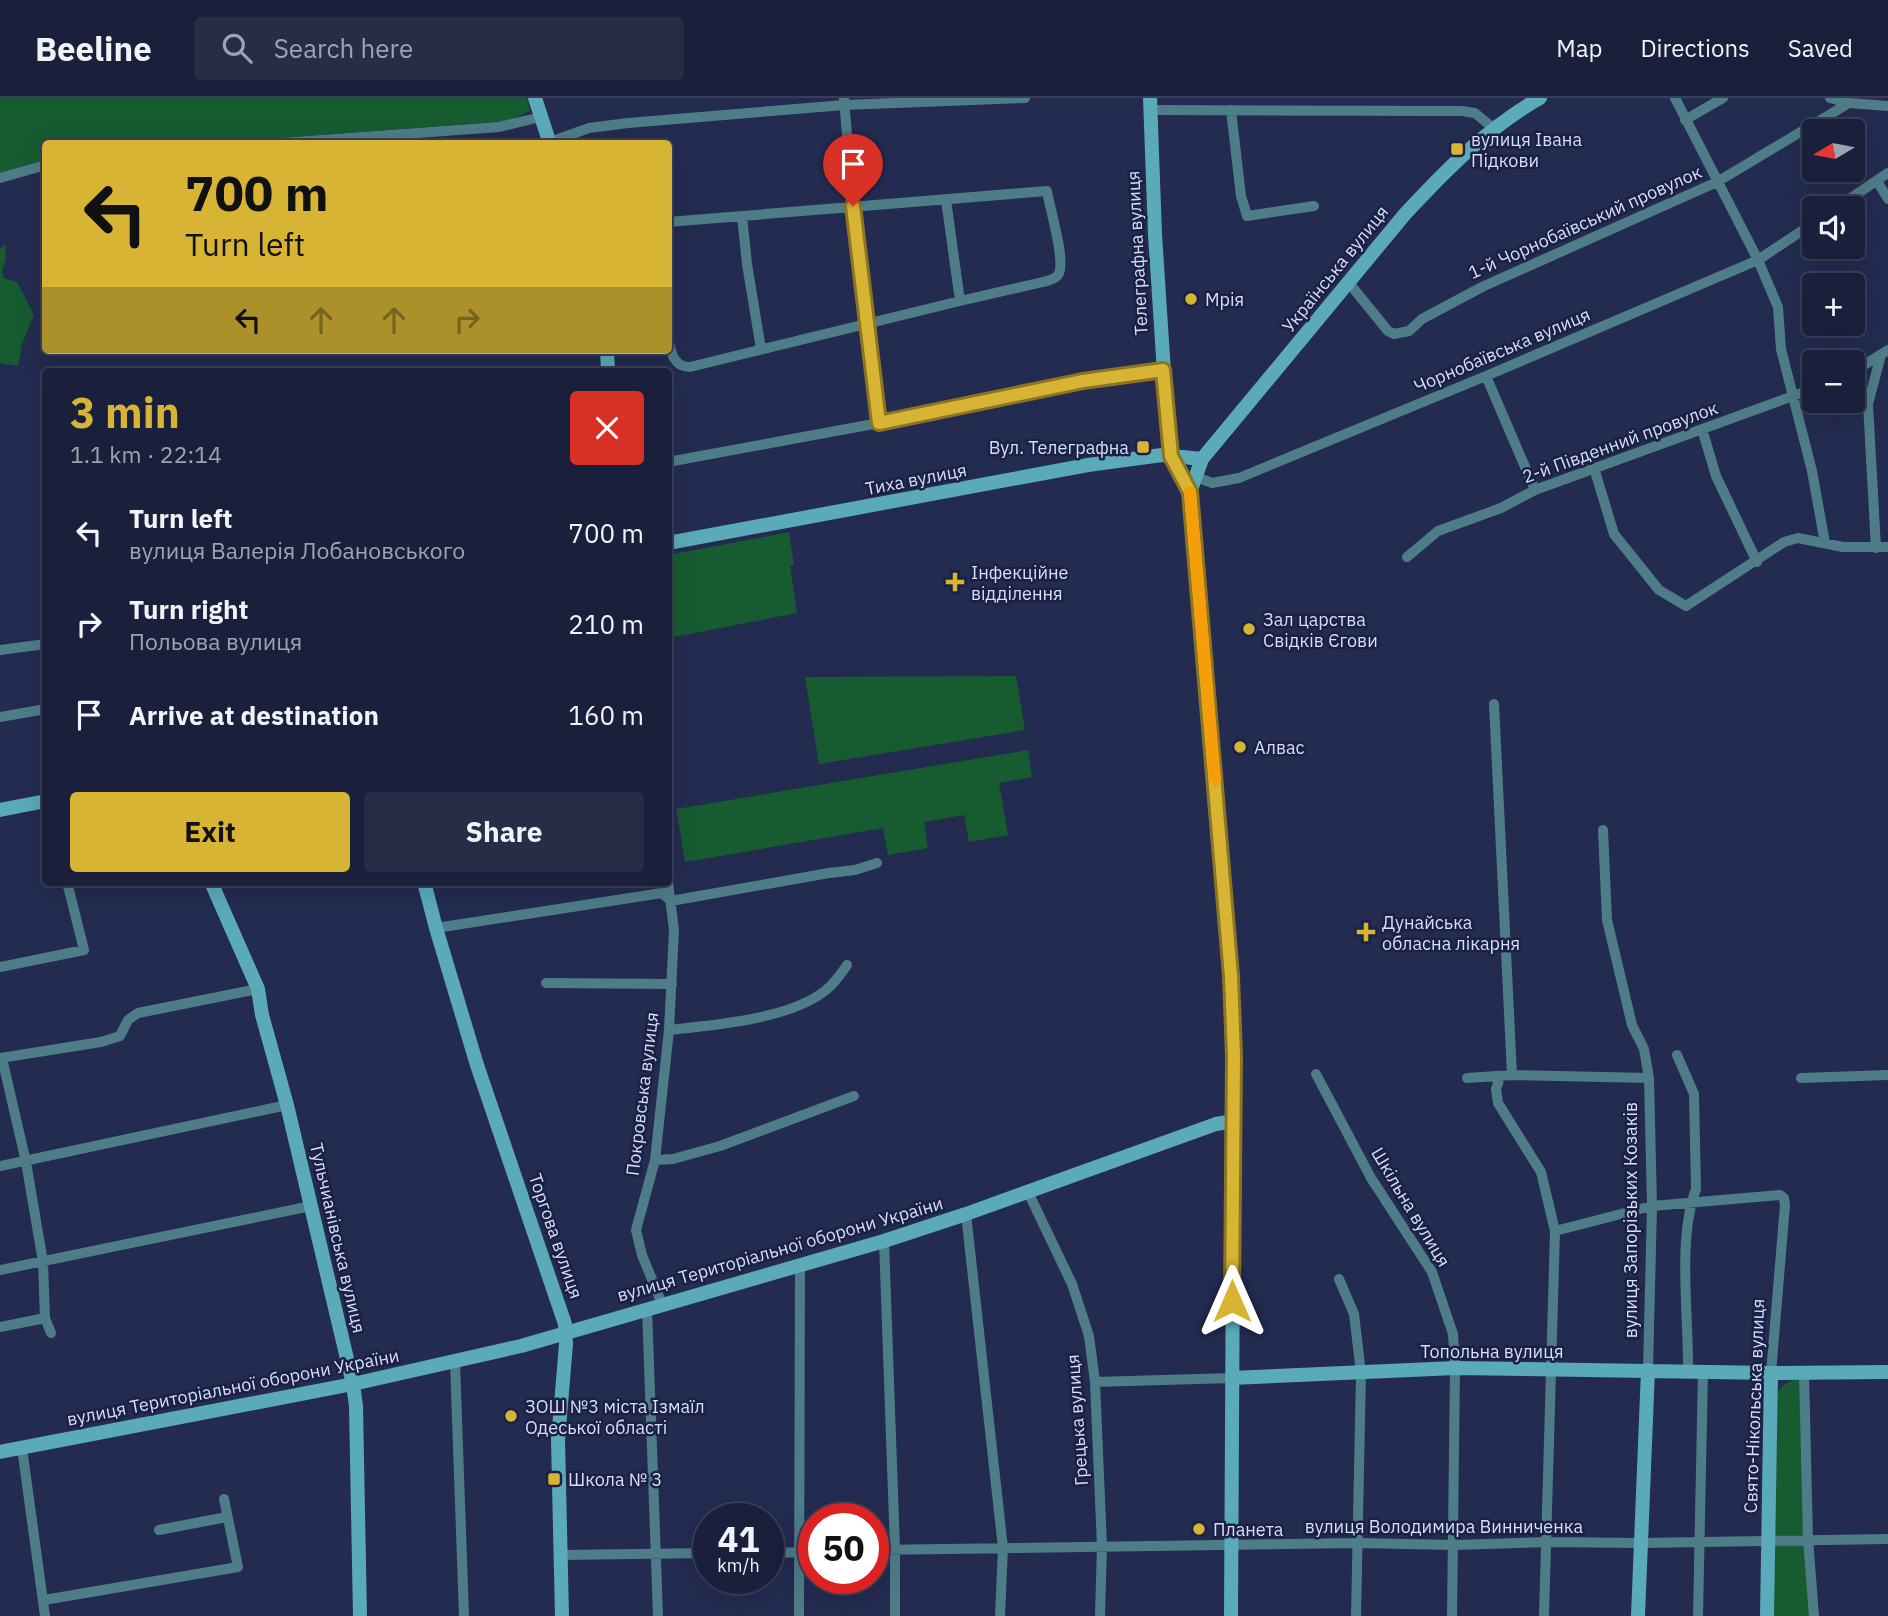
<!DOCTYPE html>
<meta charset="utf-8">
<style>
:root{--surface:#1a203c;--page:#272d47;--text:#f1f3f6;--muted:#9fa3af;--line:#383e56;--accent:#d8b434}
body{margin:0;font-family:"IBM Plex Sans",sans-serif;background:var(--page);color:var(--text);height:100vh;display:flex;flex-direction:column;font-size:26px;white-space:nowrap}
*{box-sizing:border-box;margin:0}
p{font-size:23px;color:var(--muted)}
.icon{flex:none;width:38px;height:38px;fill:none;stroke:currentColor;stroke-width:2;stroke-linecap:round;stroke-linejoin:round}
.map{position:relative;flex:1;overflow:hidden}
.drawer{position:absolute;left:42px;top:270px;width:630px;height:518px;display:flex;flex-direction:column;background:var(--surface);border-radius:7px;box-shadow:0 7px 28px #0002,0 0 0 2px var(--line)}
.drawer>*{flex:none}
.top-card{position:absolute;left:42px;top:42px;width:630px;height:214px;border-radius:7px;box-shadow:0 7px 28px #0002,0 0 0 2px var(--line);background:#d8b434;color:#111;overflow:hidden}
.needle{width:46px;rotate:260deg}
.buttons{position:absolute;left:1802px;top:21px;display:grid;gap:14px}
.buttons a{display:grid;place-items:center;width:63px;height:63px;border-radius:7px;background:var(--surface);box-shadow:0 7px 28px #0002,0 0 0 2px var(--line);font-size:35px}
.speed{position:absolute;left:693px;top:1405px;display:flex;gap:14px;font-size:35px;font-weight:700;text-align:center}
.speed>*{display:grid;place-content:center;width:91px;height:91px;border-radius:50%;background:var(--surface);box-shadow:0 7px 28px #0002,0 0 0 2px var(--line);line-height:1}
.speed small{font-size:18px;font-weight:400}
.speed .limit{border:10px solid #d22;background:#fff;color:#111}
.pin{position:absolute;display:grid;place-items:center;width:60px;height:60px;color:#fff;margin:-72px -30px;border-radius:50% 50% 50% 0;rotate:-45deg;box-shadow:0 0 7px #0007}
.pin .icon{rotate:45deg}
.me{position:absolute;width:77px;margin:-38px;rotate:0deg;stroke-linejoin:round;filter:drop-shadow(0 0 5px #0008)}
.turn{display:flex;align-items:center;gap:24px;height:147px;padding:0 28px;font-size:32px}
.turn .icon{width:91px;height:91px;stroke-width:2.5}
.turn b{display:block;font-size:49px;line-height:60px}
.lanes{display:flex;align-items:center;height:66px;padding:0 28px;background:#0003;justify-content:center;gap:35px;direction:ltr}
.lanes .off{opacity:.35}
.round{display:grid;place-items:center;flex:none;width:74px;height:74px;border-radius:7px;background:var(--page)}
.overview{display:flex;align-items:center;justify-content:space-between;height:119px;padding:0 28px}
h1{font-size:42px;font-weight:800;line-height:52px;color:var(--accent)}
.button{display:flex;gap:14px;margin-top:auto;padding:14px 28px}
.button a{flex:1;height:80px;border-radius:7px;background:var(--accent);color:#111;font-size:28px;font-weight:800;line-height:80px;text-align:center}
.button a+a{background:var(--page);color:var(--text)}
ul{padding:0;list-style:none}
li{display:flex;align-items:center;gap:21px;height:91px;padding:0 28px}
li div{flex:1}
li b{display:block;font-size:26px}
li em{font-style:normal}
header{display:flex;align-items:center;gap:42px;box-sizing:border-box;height:98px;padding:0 35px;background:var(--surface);border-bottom:2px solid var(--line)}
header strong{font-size:33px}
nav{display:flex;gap:38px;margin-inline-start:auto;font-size:24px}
.search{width:490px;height:63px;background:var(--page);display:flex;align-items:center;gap:18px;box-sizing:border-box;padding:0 24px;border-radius:7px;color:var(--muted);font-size:26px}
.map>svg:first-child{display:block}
.green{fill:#175b31}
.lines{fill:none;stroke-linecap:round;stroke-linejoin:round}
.street{stroke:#4e7d87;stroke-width:10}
.secondary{stroke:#5baab9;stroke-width:14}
.route-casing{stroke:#8c7522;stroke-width:18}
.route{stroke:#d8b434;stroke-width:12}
.slow{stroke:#f59e0b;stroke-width:12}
.poi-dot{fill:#d8b434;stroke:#1a2145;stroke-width:2.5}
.labels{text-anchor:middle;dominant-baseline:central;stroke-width:5;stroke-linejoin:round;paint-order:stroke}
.poi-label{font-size:18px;fill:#d7def6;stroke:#1a2145;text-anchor:start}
.street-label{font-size:18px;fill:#d7def6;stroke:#1a2145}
</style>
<header>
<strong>Beeline</strong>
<div class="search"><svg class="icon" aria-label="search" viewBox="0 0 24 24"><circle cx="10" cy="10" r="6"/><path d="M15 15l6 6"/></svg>Search here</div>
<nav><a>Map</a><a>Directions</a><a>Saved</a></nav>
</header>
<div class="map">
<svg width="1888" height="1518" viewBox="0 0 1888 1518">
<rect width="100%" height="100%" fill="#232b50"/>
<path class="green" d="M0,0H527L530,13L509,23L213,45L46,46L45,62L0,75Z
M5,146L6,161L2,174L4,180L17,184L34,217L22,246L18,268L0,265V151Z
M789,434L794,467L790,468L797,515L669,540V457Z
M1016,578L1025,632L819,666L805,579Z
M1028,652L1032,679L999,685L1008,737L969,744L964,717L924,724L928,750L888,757L883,730L685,764L676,711Z
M1801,1281L1811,1518H1771L1774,1301C1781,1287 1786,1283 1801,1281Z"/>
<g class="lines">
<path class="street" d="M1675,0L1758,162L1778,209L1781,251L1812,373L1825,445
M1830,0L1849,5L1888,8
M844,1L855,133L879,325
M1150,12L1462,13L1475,15L1493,30
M1231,12L1241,98L1247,118L1314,108
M1685,22L1723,0
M550,44L589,30L628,25L844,7L1025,0
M268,46L499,29L541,19
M0,80L46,67
M1877,83L1888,101
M946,102L960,203
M1836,110L1888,75
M742,118L747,166L761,251
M668,124L1047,93C1049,109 1067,164 1058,177C1055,181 1048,183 1043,184L960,203L690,269C674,269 671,255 668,241
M1349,185L1388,233L1394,236L1409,233L1422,221L1482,189L1717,84L1849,5
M1853,274L1888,252
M1853,276L1868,306L1876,450
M1486,278L1535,392
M1868,306L1881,257
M1702,331L1716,378L1757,464
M668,364L879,325L1083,283L1163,272
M1594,370L1614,436L1659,492L1686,508L1784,444L1798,440L1843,449H1888
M1194,378L1212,385L1239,380L1486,278L1758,162L1815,124
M1407,459L1438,433L1501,410L1535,392L1815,290
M0,552L46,546
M1494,606L1512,977
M0,619L46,611
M1603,732L1607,822L1632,927L1644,951L1649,980L1652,1108L1648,1272
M436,830L662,795L671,803L682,801L829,775L855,772L877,765
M0,869L84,852L67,784
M546,885L672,886
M669,932C714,927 791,921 826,892C835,885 841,876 847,867
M1677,957L1694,996L1696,1091C1677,1142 1689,1218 1688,1273
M0,960L101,944L120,938L128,922L138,915L258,891
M2,960L26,1064L43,1164L45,1220L51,1235
M1316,976L1371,1080L1432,1174L1453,1236L1455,1270L1452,1518
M1500,979L1496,991L1498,1005L1541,1074L1555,1133L1544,1518
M1467,980L1512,977L1649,980
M1801,980L1888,977
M655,1062L673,1061L720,1048L854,998
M0,1068L287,1007
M1028,1094L1072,1186L1089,1238L1095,1284L1102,1448L1100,1518
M966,1116L1003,1450L1000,1518
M1555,1133L1652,1108L1780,1097L1784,1100L1785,1107L1771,1275
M884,1143L895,1451V1518
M0,1172L311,1108
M1339,1181L1354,1216L1361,1275L1356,1518
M662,1206L642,1157L636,1132L655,1062L669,932L674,832L668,784
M647,1210L658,1518
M0,1229L45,1220
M455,1264L464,1518
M1804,1274L1808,1441L1814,1518
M1095,1284L1232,1280
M22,1350L45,1518
M159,1432L227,1419
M873,1452L1357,1445L1454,1447L1547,1444L1641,1445L1888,1441
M768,1455L814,1454
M560,1457L709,1455
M44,1502L238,1469L224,1401
M799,1518L800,1166
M1698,1518L1703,1273"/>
<path class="secondary" d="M535,0L550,46
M1150,0L1155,136L1168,336L1173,363L1190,394L1231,878L1234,958L1231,1518
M607,252L608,273
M1190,394L1202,361L1405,116C1446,72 1487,30 1540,0
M668,445L1088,367L1162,357L1202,361
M0,712L46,703
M211,784L258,891L262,917L287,1007L353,1286L356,1308L360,1518
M424,784L436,830L477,967L565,1226L566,1246L558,1342L562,1518
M1232,1280L1455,1270L1771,1275L1888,1274
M0,1354L353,1286L521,1248L884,1143L966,1116L1216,1026L1234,1023
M1638,1518L1648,1272
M1767,1518L1771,1275"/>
</g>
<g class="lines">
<defs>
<path id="route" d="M853,108L879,325L1083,283L1163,272L1171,358L1190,394L1231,878L1234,958L1232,1203"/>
</defs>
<use href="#route" class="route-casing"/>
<use href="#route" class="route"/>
<path class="slow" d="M1190,394L1215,682"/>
</g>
<g class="poi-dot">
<rect x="1450" y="44" width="14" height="14" rx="3.5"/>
<circle cx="1191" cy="201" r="7"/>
<rect x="1136" y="342" width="14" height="14" rx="3.5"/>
<path d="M951.5 473.5h7v7h7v7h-7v7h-7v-7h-7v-7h7z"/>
<circle cx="1249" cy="531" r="7"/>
<circle cx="1240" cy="649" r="7"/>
<path d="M1362.5 823.5h7v7h7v7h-7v7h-7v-7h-7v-7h7z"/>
<circle cx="511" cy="1318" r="7"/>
<rect x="547" y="1374" width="14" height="14" rx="3.5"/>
<circle cx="1199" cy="1431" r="7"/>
</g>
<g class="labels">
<g class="poi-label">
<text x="1471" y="41">вулиця Івана<tspan x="1471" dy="21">Підкови</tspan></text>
<text x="1205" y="201">Мрія</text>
<text x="1129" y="349" text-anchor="end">Вул. Телеграфна</text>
<text x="971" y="474">Інфекційне<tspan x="971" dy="21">відділення</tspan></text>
<text x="1263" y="521">Зал царства<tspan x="1263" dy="21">Свідків Єгови</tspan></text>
<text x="1254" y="649">Алвас</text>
<text x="1382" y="824">Дунайська<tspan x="1382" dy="21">обласна лікарня</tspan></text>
<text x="525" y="1308">ЗОШ №3 міста Ізмаїл<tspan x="525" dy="21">Одеської області</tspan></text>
<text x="568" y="1381">Школа № 3</text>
<text x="1213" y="1431">Планета</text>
</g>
<g class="street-label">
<text transform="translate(1585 124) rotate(-24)">1-й Чорнобаївський провулок</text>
<text transform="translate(1137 155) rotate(-93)">Телеграфна вулиця</text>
<text transform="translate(1335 171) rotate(-51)">Українська вулиця</text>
<text transform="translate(1502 252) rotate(-23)">Чорнобаївська вулиця</text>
<text transform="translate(1620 344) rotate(-20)">2-й Південний провулок</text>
<text transform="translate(916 381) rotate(-11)">Тиха вулиця</text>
<text transform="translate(642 996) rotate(-83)">Покровська вулиця</text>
<text transform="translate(1411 1109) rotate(59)">Шкільна вулиця</text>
<text transform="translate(1630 1122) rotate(-90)">вулиця Запорізьких Козаків</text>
<text transform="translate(556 1138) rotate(71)">Торгова вулиця</text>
<text transform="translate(338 1140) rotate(77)">Тульчианівська вулиця</text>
<text transform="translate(780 1151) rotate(-16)">вулиця Територіальної оборони України</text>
<text x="1492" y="1253">Топольна вулиця</text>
<text transform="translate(233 1289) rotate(-11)">вулиця Територіальної оборони України</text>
<text transform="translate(1754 1308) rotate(-88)">Свято-Нікольська вулиця</text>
<text transform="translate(1077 1322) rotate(-94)">Грецька вулиця</text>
<text x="1444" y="1428">вулиця Володимира Винниченка</text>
</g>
</g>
</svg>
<div class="buttons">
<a><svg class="needle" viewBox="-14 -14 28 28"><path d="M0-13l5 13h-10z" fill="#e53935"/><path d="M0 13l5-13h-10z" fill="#9fa3af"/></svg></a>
<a><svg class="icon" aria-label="sound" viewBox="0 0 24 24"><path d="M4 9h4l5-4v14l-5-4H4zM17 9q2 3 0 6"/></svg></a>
<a>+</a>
<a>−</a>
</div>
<div class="speed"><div>41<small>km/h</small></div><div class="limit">50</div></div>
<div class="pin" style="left:853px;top:108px;background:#d93025"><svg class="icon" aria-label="arrive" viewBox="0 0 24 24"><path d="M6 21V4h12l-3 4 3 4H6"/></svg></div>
<svg class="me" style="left:1232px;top:1203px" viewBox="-20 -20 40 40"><path d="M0-17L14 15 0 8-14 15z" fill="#d8b434" stroke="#fff" stroke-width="4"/></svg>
<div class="top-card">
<div class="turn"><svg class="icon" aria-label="left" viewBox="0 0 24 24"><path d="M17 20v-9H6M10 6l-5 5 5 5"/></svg><div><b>700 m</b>Turn left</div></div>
<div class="lanes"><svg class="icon" aria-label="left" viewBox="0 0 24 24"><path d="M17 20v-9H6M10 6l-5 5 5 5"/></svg><svg class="icon off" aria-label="ahead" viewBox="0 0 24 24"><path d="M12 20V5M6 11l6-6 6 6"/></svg><svg class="icon off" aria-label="ahead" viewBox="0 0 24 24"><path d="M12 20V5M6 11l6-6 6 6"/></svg><svg class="icon off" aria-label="right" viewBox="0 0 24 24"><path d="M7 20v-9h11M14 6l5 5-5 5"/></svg></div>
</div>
<section class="drawer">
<div class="overview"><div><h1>3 min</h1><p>1.1 km · 22:14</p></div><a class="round" style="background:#d93025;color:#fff"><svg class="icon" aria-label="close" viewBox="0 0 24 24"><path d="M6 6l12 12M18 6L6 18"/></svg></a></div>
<ul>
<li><svg class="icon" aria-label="left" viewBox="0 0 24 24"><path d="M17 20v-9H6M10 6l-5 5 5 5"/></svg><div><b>Turn left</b><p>вулиця Валерія Лобановського</p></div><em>700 m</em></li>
<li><svg class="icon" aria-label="right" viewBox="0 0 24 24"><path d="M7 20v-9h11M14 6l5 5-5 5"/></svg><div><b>Turn right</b><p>Польова вулиця</p></div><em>210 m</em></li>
<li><svg class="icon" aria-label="arrive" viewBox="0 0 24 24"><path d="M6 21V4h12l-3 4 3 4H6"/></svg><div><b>Arrive at destination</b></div><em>160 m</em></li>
</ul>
<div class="button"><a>Exit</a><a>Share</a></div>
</section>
</div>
